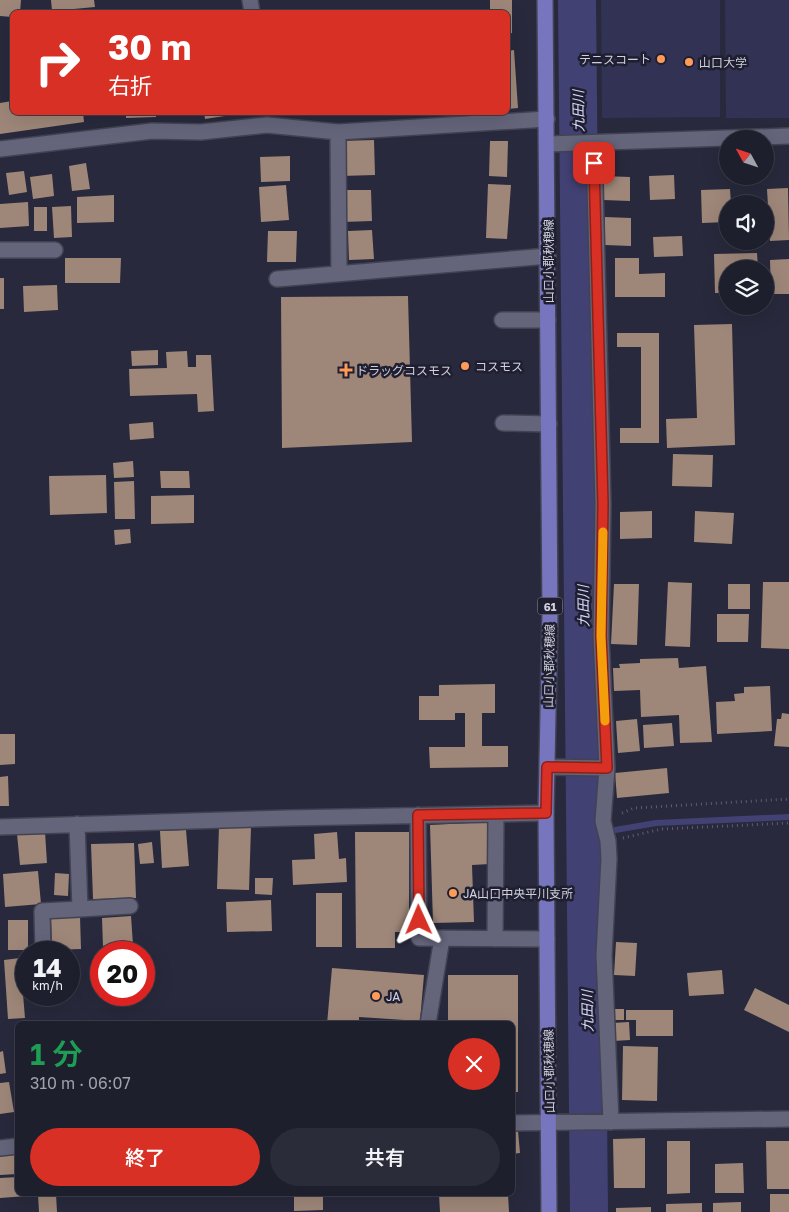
<!DOCTYPE html>
<html lang="ja">
<meta charset="utf-8">
<style>
:root{--surface:#1e1f2d;--page:#2b2c39;--text:#f1f3f6;--muted:#a1a2aa;--line:#3c3d49;--accent:#d93025}
body{margin:0;font-family:"Golos Text","Noto Sans JP",sans-serif;background:var(--page);color:var(--text);height:100vh;display:flex;flex-direction:column;font-size:19px;white-space:nowrap}
*{box-sizing:border-box;margin:0}
p{font-size:16px;color:var(--muted)}
.icon{flex:none;width:28px;height:28px;fill:none;stroke:currentColor;stroke-width:2;stroke-linecap:round;stroke-linejoin:round}
.map{position:relative;flex:1;overflow:hidden}
.sheet{position:absolute;left:15px;top:1021px;width:500px;height:175px;display:flex;flex-direction:column;background:var(--surface);border-radius:8px;box-shadow:0 5px 20px #0002,0 0 0 1px var(--line)}
.sheet>*{flex:none}
.banner{position:absolute;left:10px;top:10px;width:500px;height:105px;border-radius:8px;box-shadow:0 5px 20px #0002,0 0 0 1px var(--line);background:#d93025;color:#fff;overflow:hidden}
.needle{width:32px;rotate:310deg}
.tools{position:absolute;left:719px;top:130px;display:grid;gap:10px}
.tools a{display:grid;place-items:center;width:55px;height:55px;border-radius:50%;background:var(--surface);box-shadow:0 5px 20px #0002,0 0 0 1px var(--line);font-size:25px}
.speed{position:absolute;left:15px;top:941px;display:flex;gap:10px;font-size:25px;font-weight:700;text-align:center}
.speed>*{display:grid;place-content:center;width:65px;height:65px;border-radius:50%;background:var(--surface);box-shadow:0 5px 20px #0002,0 0 0 1px var(--line);line-height:1}
.speed small{font-size:12px;font-weight:400}
.speed .limit{border:8px solid #d22;background:#fff;color:#111}
.pin{position:absolute;display:grid;place-items:center;width:42px;height:42px;color:#fff;margin:-21px;border-radius:10px;box-shadow:0 2px 8px #0006}
.me{position:absolute;width:55px;margin:-28px;rotate:359deg;stroke-linejoin:round;filter:drop-shadow(0 0 4px #0008)}
.turn{display:flex;align-items:center;gap:18px;height:105px;padding:0 15px;font-size:22px}
.turn .icon{width:65px;height:65px;stroke-width:2.5}
.turn b{display:block;font-size:35px;line-height:42px}
.round{display:grid;place-items:center;flex:none;width:52px;height:52px;border-radius:26px;background:var(--page)}
.overview{display:flex;align-items:center;justify-content:space-between;height:85px;padding:0 15px}
h1{font-size:30px;font-weight:600;line-height:38px;color:#1e9e55}
.primary-button{display:flex;gap:10px;margin-top:auto;padding:10px 15px}
.primary-button a{flex:1;height:58px;border-radius:30px;background:var(--accent);color:#fff;font-size:20px;font-weight:600;line-height:58px;text-align:center}
.primary-button a+a{background:var(--page);color:var(--text)}
.map>svg:first-child{display:block}
.green{fill:#323255}
.lines{fill:none;stroke-linecap:round;stroke-linejoin:round}
.stream{stroke:#424173;stroke-width:6}
.river{stroke:#424173;stroke-width:38}
.building{fill:#9e8779}
.minor-casing{stroke:#424352;stroke-width:18}
.major-casing{stroke:#424352;stroke-width:18}
.path{stroke:#5c5d6d;stroke-width:3;stroke-dasharray:1 4;stroke-linecap:butt}
.minor{stroke:#64657b;stroke-width:15}
.major{stroke:#7775bd;stroke-width:15}
.route-casing{stroke:#8d1f18;stroke-width:12}
.route{stroke:#d93025;stroke-width:9}
.slow{stroke:#f59e0b;stroke-width:9}
.poi-dot{fill:#fe9b59;stroke:#1f1f31;stroke-width:2}
.labels{text-anchor:middle;dominant-baseline:central;stroke-width:5;stroke-linejoin:round;paint-order:stroke}
.shield{fill:#1f1f31;stroke:#9a9ba9;stroke-width:1}
.shield-label{font-size:11px;font-weight:bold;fill:#cfd0dc}
.poi-label{font-size:12px;fill:#cfd0dc;stroke:#1f1f31;text-anchor:start}
.street-label{font-size:12px;fill:#cfd0dc;stroke:#1f1f31}
.water-label{font-size:14px;font-style:italic;fill:#d7d9fa;stroke:#1f1f31}
</style>
<div class="map">
<svg width="789" height="1212" viewBox="0 0 789 1212">
<rect width="100%" height="100%" fill="#28293c"/>
<path class="green" d="M601,0H720V117L602,118Z
M725,0H789V118H726Z"/>
<g class="lines">
<path class="stream" d="M586,835L656,823L789,817"/>
<path class="river" d="M577,0L589,1212"/>
</g>
<path class="building" d="M0,0H21L20,12H12V17L0,16Z
M51,0H94L95,7L52,11Z
M490,0H512V33L508,34V12H490Z
M514,50L518,108L508,109V51Z
M12,101V112H83L84,122L0,134V103Z
M126,112H156V117L126,118Z
M204,112H230L231,115L205,119Z
M374,140L375,175L341,176L340,141Z
M490,141H508L507,177L489,176Z
M290,156V181L261,182L260,157Z
M86,163L90,189L72,191L69,166Z
M24,171L27,192L9,195L6,173Z
M52,174L54,196L33,199L30,177Z
M674,175L675,199L650,200L649,176Z
M603,176L630,177V201L603,200Z
M488,184L511,185L507,239L486,238Z
M286,185L289,220L261,222L259,187Z
M788,188L789,240L770,241L767,189Z
M730,189L731,204H728V222L702,223L701,190Z
M342,190H371L372,221L343,222Z
M114,195V222L77,223V197Z
M28,202L29,226L0,228V204Z
M71,206L72,237L54,238L52,207Z
M34,207H47V231H34Z
M605,217L631,218V246L605,245Z
M372,230L374,259L349,260L348,231Z
M268,231H297L296,262H267Z
M682,236L683,256L654,257L653,237Z
M757,253L758,269H728V293H715L714,254Z
M65,258H121L120,283H65Z
M615,258H639V274L665,273V297H615Z
M789,259V294H771L770,260Z
M0,278H4V309H0Z
M57,285L58,310L24,312L23,286Z
M408,296L412,442L282,448L281,297Z
M732,324L735,445L667,448L666,419L697,418L694,325Z
M617,333H659V443H620V428H641V347H617Z
M158,350V365L132,366L131,351Z
M187,351L188,367H196V355H211L214,411L198,412L197,394L130,396L129,369L167,368L166,352Z
M153,422L154,438L130,440L129,424Z
M673,454L713,455L712,487L672,486Z
M133,461L134,477L114,478L113,463Z
M160,471H189L190,488H161Z
M106,475L107,513L50,515L49,476Z
M134,481L135,519H115L114,482Z
M194,495V523L151,524V496Z
M652,511V538L620,539V512Z
M695,511L734,513L732,544L694,542Z
M130,529L131,543L115,545L114,530Z
M668,582L692,583L690,647L665,646Z
M763,582H789V649L761,648Z
M614,584H639L637,645L611,644Z
M728,584H750V609H728Z
M717,614H749L748,642H717Z
M678,658L679,668L706,666L712,742L680,743L679,715L641,717L640,690L614,691L613,668H620L619,664L640,663V659Z
M495,684V713H482V746H508V767L430,768L429,747H465V713H455V720H419V696H439V685Z
M770,686L772,731L717,734L716,702L735,701L734,694L744,693V687Z
M782,713L789,714V747L774,746L777,719H781Z
M637,719L640,751L618,753L616,721Z
M672,723L674,746L644,748L643,725Z
M0,734H15V764L0,765Z
M667,768L669,793L617,798L615,773Z
M8,776L9,806H0V777Z
M489,822L490,864L472,865L474,922L433,923L430,825Z
M219,826L251,827L249,890L217,889Z
M186,830L189,866L162,868L160,831Z
M45,832L47,863L20,865L17,834Z
M337,832L339,859L346,858L347,882L293,885L292,860L315,859L314,834Z
M355,832H409V932H395V948H356Z
M152,842L154,863L140,864L138,844Z
M134,843L136,898L93,899L91,844Z
M38,871L41,904L5,907L3,874Z
M55,873L69,874L68,896L54,895Z
M255,878H273L272,895L255,894Z
M316,893H342V947H316Z
M271,900L272,931L227,932L226,902Z
M80,916L81,949L52,950L51,917Z
M131,916L133,945L103,947L102,918Z
M8,920H28V950H8Z
M616,942L637,943L635,976L614,975Z
M20,958L25,1018L8,1019L4,960Z
M332,968L424,975L420,1021L359,1017V1024H327Z
M722,970L724,994L689,996L687,973Z
M448,975H518V1092H512V1024H448Z
M755,988L789,1005V1032L744,1010Z
M612,1009H624V1020H612Z
M626,1010H673V1036H636V1020H626Z
M629,1022L630,1040L613,1041L612,1023Z
M623,1046L658,1047L657,1101L622,1100Z
M3,1051L6,1073L0,1074V1052Z
M9,1082L14,1112L0,1114V1083Z
M512,1131H518L520,1153L512,1154Z
M645,1138V1188H614L613,1139Z
M667,1141H690V1193L667,1194Z
M766,1141H789V1189H767Z
M18,1152V1174L0,1175V1153Z
M743,1163L744,1193H715V1164Z
M18,1177V1194H27V1196L0,1198V1178Z
M38,1194H56L57,1212H39Z
M294,1194H323V1210L294,1211Z
M439,1194H508L509,1212H440Z
M770,1194H789V1212H770Z
M741,1202V1212H713V1203Z
M702,1203V1212H666V1204Z
M651,1207V1212H616V1208Z"/>
<g class="lines">
<defs>
<path id="minor" d="M250,0L252,12
M338,132L339,273
M594,143L603,504L601,636L607,768L603,821L608,841L609,859L604,955L611,1122
M547,144L789,136
M0,149L152,131L201,132L267,125L338,132L547,119
M0,250H55
M277,279L548,256
M502,320H548
M503,423L549,424
M547,767L607,768
M418,815L419,938L547,939
M0,827L289,818L546,813
M80,909L130,906
M495,939L496,814
M43,951L42,911L80,909L77,824
M428,1024L442,938
M512,1123L789,1119
M0,1148L18,1146"/>
<path id="major" d="M545,0L550,613L546,813L549,1212"/>
</defs>
<use href="#minor" class="minor-casing"/>
<use href="#major" class="major-casing"/>
<path class="path" d="M622,813L634,808L789,799
M623,838L662,829L789,823"/>
<use href="#minor" class="minor"/>
<use href="#major" class="major"/>
</g>
<g class="lines">
<defs>
<path id="route" d="M419,920L418,815L546,813L547,767L607,768L601,636L603,504L594,163"/>
</defs>
<use href="#route" class="route-casing"/>
<use href="#route" class="route"/>
<path class="slow" d="M603,532L601,636L605,721"/>
</g>
<g class="poi-dot">
<circle cx="661" cy="59" r="5"/>
<circle cx="689" cy="62" r="5"/>
<circle cx="465" cy="366" r="5"/>
<path d="M343.5 362.5h5v5h5v5h-5v5h-5v-5h-5v-5h5z"/>
<circle cx="453" cy="893" r="5"/>
<circle cx="376" cy="996" r="5"/>
</g>
<g class="labels">
<rect class="shield" x="537.5" y="597.5" width="25" height="17" rx="4"/>
<g class="shield-label">
<text x="550" y="606">61</text>
</g>
<g class="poi-label">
<text x="651" y="59" text-anchor="end">テニスコート</text>
<text x="699" y="62">山口大学</text>
<text x="475" y="366">コスモス</text>
<text x="356" y="370">ドラッグコスモス</text>
<text x="463" y="893">JA山口中央平川支所</text>
<text x="386" y="996">JA</text>
</g>
<g class="street-label">
<text transform="translate(548 261) rotate(-90)">山口小郡秋穂線</text>
<text transform="translate(549 666) rotate(-89)">山口小郡秋穂線</text>
<text transform="translate(549 1071) rotate(-91)">山口小郡秋穂線</text>
</g>
<g class="water-label">
<text transform="translate(578 111) rotate(-91)">九田川</text>
<text transform="translate(583 606) rotate(-91)">九田川</text>
<text transform="translate(587 1011) rotate(-91)">九田川</text>
</g>
</g>
</svg>
<div class="tools">
<a><svg class="needle" viewBox="-14 -14 28 28"><path d="M0-13l5 13h-10z" fill="#e53935"/><path d="M0 13l5-13h-10z" fill="#a1a2aa"/></svg></a>
<a><svg class="icon" aria-label="sound" viewBox="0 0 24 24"><path d="M4 9h4l5-4v14l-5-4H4zM17 9q2 3 0 6"/></svg></a>
<a><svg class="icon" aria-label="layers" viewBox="0 0 24 24"><path d="M12 4l9 5-9 5-9-5zM3 14l9 5 9-5"/></svg></a>
</div>
<div class="speed"><div>14<small>km/h</small></div><div class="limit">20</div></div>
<div class="pin" style="left:594px;top:163px;background:#d93025"><svg class="icon" aria-label="arrive" viewBox="0 0 24 24"><path d="M6 21V4h12l-3 4 3 4H6"/></svg></div>
<svg class="me" style="left:419px;top:920px" viewBox="-20 -20 40 40"><path d="M0-17L14 15 0 8-14 15z" fill="#d93025" stroke="#fff" stroke-width="4"/></svg>
<div class="banner">
<div class="turn"><svg class="icon" aria-label="right" viewBox="0 0 24 24"><path d="M7 20v-9h11M14 6l5 5-5 5"/></svg><div><b>30 m</b>右折</div></div>
</div>
<section class="sheet">
<div class="overview"><div><h1>1 分</h1><p>310 m · 06:07</p></div><a class="round" style="background:#d93025;color:#fff"><svg class="icon" aria-label="close" viewBox="0 0 24 24"><path d="M6 6l12 12M18 6L6 18"/></svg></a></div>
<div class="primary-button"><a>終了</a><a>共有</a></div>
</section>
</div>
